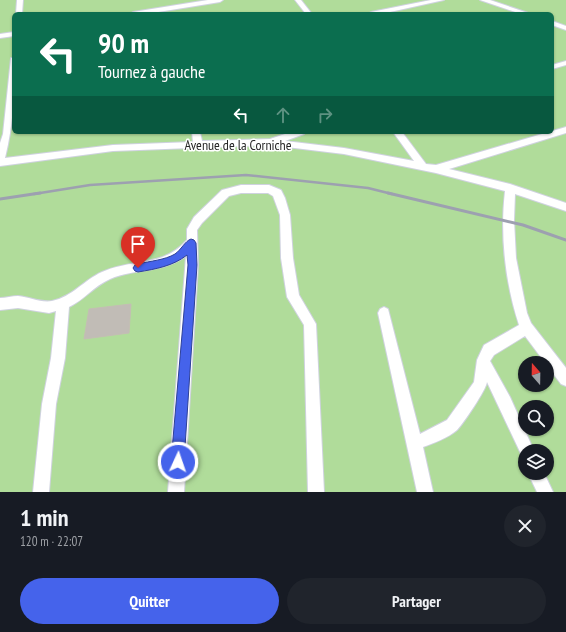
<!DOCTYPE html>
<html lang="fr">
<meta charset="utf-8">
<style>
:root{--surface:#171b24;--page:#20242c;--text:#f1f3f6;--muted:#9ea1a6;--accent:#4563eb}
body{margin:0;font-family:"PT Sans Narrow",sans-serif;background:var(--page);color:var(--text);height:100vh;display:flex;flex-direction:column;font-size:15px;white-space:nowrap}
*{box-sizing:border-box;margin:0}
p{font-size:13px;color:var(--muted)}
.icon{flex:none;width:22px;height:22px;fill:none;stroke:currentColor;stroke-width:2;stroke-linecap:round;stroke-linejoin:round}
.map{position:relative;height:492px;overflow:hidden}
.sheet{display:flex;flex-direction:column;background:var(--surface);flex:1}
.sheet>*{flex:none}
.top-card{position:absolute;left:12px;top:12px;width:542px;height:122px;border-radius:6px;box-shadow:0 1px 3px #0004;background:#0b6e4f;color:#fff;overflow:hidden}
.needle{width:26px;rotate:340deg}
.controls{position:absolute;left:518px;top:356px;display:grid;gap:8px}
.controls a{display:grid;place-items:center;width:36px;height:36px;border-radius:50%;background:var(--surface);box-shadow:0 1px 3px #0004;font-size:20px}
.pin{position:absolute;display:grid;place-items:center;width:34px;height:34px;color:#fff;margin:-41px -17px;border-radius:50% 50% 50% 0;rotate:-45deg;box-shadow:0 0 4px #0007}
.pin .icon{rotate:45deg}
.me{position:absolute;width:44px;margin:-22px;rotate:3deg;stroke-linejoin:round;filter:drop-shadow(0 0 3px #0008)}
.turn{display:flex;align-items:center;gap:14px;height:84px;padding:0 20px;font-size:18px}
.turn .icon{width:52px;height:52px;stroke-width:2.5}
.turn b{display:block;font-size:28px;line-height:34px}
.lanes{display:flex;align-items:center;height:38px;padding:0 20px;background:#0003;justify-content:center;gap:20px;direction:ltr}
.lanes .off{opacity:.35}
.round{display:grid;place-items:center;flex:none;width:42px;height:42px;border-radius:21px;background:var(--page)}
.summary{display:flex;align-items:center;justify-content:space-between;height:68px;padding:0 20px}
h1{font-size:24px;font-weight:600;line-height:30px}
.button{display:flex;gap:8px;margin-top:auto;padding:8px 20px}
.button a{flex:1;height:46px;border-radius:24px;background:var(--accent);color:#fff;font-size:16px;font-weight:600;line-height:46px;text-align:center}
.button a+a{background:var(--page);color:var(--text)}
.map>svg:first-child{display:block}
.green{fill:#b0dc9a;fill-rule:evenodd}
.building{fill:#c1bcb6;stroke:#c4beb4}
.lines{fill:none;stroke-linecap:round;stroke-linejoin:round}
.minor-casing{stroke:#cfd2df;stroke-width:2}
.minor{fill:#fff;fill-rule:evenodd}
.rail-far1{stroke:#9da0b0;stroke-width:2.5}
.rail{stroke:#9da0b0;stroke-width:3}
.route{fill:#4563eb;stroke:#2d4099}
.labels{text-anchor:middle;dominant-baseline:central;stroke-width:3;stroke-linejoin:round;paint-order:stroke}
.street-label{font-size:14px;fill:#272727;stroke:#fff}
</style>
<div class="map">
<svg width="566" height="492" viewBox="0 0 566 492">
<rect width="100%" height="100%" fill="#e9e2da"/>
<path class="green" d="M0,0H566V492H0ZM14,14H552V132H14ZM525,363H547V385H525ZM525,407H547V429H525ZM525,451H547V473H525Z"/>
<path class="building" d="M131,304L129,333L84,339L89,309Z"/>
<g class="lines">
<defs>
<path id="minor" d="M17,0H23L22,14H16Z
M208,0H223L220,2L146,14H130L133,12Z
M295,0H301L312,14H306Z
M431,0H444L381,14H368L371,12Z
M480,0H490L531,14H521Z
M552,21L566,26V30L552,25Z
M14,32V36L0,38V34Z
M11,58H14C14,94 14,122 5,158L113,145L193,142L192,132H200L202,141L270,139L291,132H305L304,134L285,141L344,148L414,161L393,132H402L426,164L436,165L566,127V133L449,169L510,184L566,203V211L515,194L514,220L516,258L527,313L531,323L566,368V386L561,384L525,336L494,355L490,361L510,397L534,451H525V458L522,456L487,382C486,390 463,424 457,430C448,438 434,443 423,447L433,492H417L378,313L380,309L384,307L388,309L420,434L447,420L474,382L477,360L484,345L519,325C505,282 500,235 505,191L436,173L344,154L270,145L113,151L0,166V143L3,134Z
M566,61V65L552,69V65Z
M241,185H269L281,190L285,198L290,215L293,258L299,295L316,324L324,492H308L304,325L287,297L281,258L280,215L273,196L268,193H241L229,196L202,223L197,230L198,265L184,492H168L186,256C162,273 136,268 110,279C94,286 84,300 69,307L65,358L56,404L49,492H33L42,404L51,358L56,311L49,313L18,308L0,310V298C6,298 12,296 18,296C29,297 41,303 52,301C72,297 84,280 102,272C133,258 162,268 187,240V229L194,217L222,190Z
M528,473H544L553,492H537Z"/>
</defs>
<use href="#minor" class="minor-casing"/>
<use href="#minor" class="minor"/>
<path class="rail-far1" d="M34,194L90,185L246,175L368,188L392,194"/>
<path class="rail" d="M388,193L523,225L566,240
M0,199L40,193"/>
</g>
<path class="route" d="M191,239L194,240L196,243L197,265L184,462L182,467L178,469L173,467L171,462L188,265L187,255C173,266 156,269 138,272L135,271L133,268L135,265L138,264C150,261 165,260 175,254C181,250 185,241 191,239Z"/>
<g class="labels">
<g class="street-label">
<text x="238" y="145">Avenue de la Corniche</text>
</g>
</g>
</svg>
<div class="controls">
<a><svg class="needle" viewBox="-14 -14 28 28"><path d="M0-13l5 13h-10z" fill="#e53935"/><path d="M0 13l5-13h-10z" fill="#9ea1a6"/></svg></a>
<a><svg class="icon" aria-label="search" viewBox="0 0 24 24"><circle cx="10" cy="10" r="6"/><path d="M15 15l6 6"/></svg></a>
<a><svg class="icon" aria-label="layers" viewBox="0 0 24 24"><path d="M12 4l9 5-9 5-9-5zM3 14l9 5 9-5"/></svg></a>
</div>
<div class="pin" style="left:138px;top:268px;background:#d93025"><svg class="icon" aria-label="arrive" viewBox="0 0 24 24"><path d="M6 21V4h12l-3 4 3 4H6"/></svg></div>
<svg class="me" style="left:178px;top:462px" viewBox="-20 -20 40 40"><circle r="17" fill="#4563eb" stroke="#fff" stroke-width="3"/><path d="M0-11L8 9 0 5-8 9z" fill="#fff"/></svg>
<div class="top-card">
<div class="turn"><svg class="icon" aria-label="left" viewBox="0 0 24 24"><path d="M17 20v-9H6M10 6l-5 5 5 5"/></svg><div><b>90 m</b>Tournez à gauche</div></div>
<div class="lanes"><svg class="icon" aria-label="left" viewBox="0 0 24 24"><path d="M17 20v-9H6M10 6l-5 5 5 5"/></svg><svg class="icon off" aria-label="ahead" viewBox="0 0 24 24"><path d="M12 20V5M6 11l6-6 6 6"/></svg><svg class="icon off" aria-label="right" viewBox="0 0 24 24"><path d="M7 20v-9h11M14 6l5 5-5 5"/></svg></div>
</div>
</div>
<section class="sheet">
<div class="summary"><div><h1>1 min</h1><p>120 m · 22:07</p></div><a class="round"><svg class="icon" aria-label="close" viewBox="0 0 24 24"><path d="M6 6l12 12M18 6L6 18"/></svg></a></div>
<div class="button"><a>Quitter</a><a>Partager</a></div>
</section>
